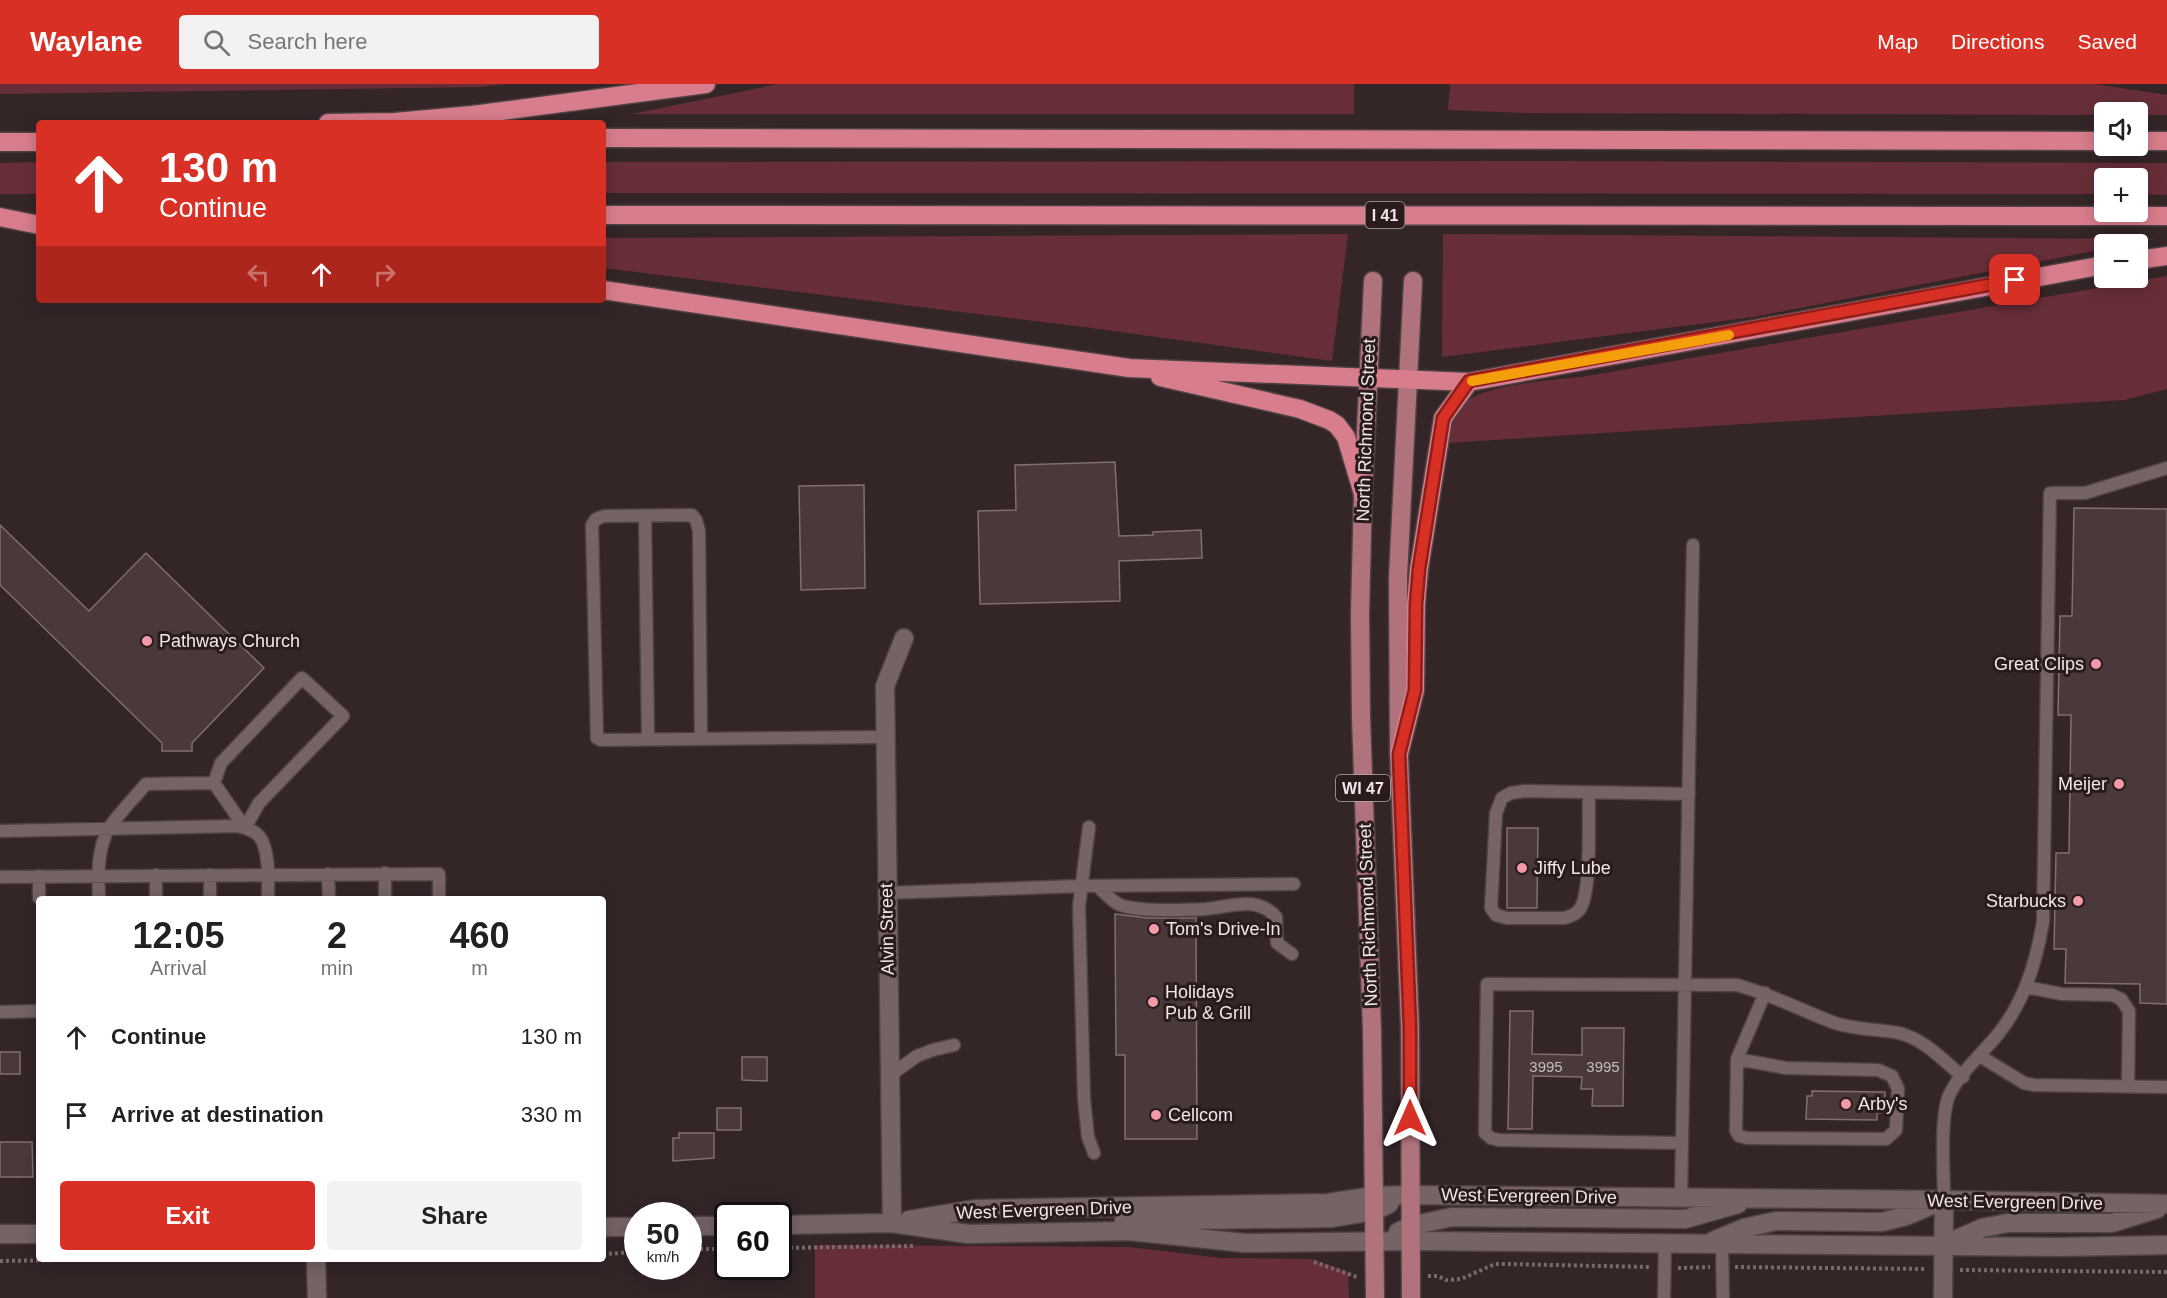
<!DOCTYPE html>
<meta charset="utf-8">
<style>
:root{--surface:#fff;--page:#f2f2f2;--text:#202124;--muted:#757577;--accent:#d93025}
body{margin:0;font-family:Helvetica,sans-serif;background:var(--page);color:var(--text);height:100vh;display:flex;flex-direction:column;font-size:22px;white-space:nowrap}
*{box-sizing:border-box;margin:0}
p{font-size:20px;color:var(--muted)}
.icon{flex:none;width:33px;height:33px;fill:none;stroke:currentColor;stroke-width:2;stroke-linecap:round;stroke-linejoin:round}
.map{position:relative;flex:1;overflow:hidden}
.sheet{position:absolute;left:36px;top:812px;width:570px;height:366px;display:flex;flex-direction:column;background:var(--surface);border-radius:6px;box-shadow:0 3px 15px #0003}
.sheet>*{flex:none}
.top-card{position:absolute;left:36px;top:36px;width:570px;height:183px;border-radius:6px;box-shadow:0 3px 15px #0003;background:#d93025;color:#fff;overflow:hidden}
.controls{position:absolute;left:2094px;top:18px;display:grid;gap:12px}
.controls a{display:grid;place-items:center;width:54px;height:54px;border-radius:6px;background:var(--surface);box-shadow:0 3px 15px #0003;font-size:30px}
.speed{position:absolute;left:624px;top:1118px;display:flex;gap:12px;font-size:30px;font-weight:700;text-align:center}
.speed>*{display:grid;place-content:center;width:78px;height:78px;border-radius:50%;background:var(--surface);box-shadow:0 3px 15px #0003;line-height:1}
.speed small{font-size:15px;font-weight:400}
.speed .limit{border:3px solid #111;border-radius:9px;background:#fff;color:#111}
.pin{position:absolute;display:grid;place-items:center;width:51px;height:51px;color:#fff;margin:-26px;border-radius:12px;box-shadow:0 3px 9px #0006}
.me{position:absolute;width:66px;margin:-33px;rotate:0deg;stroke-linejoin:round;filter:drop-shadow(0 0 4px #0008)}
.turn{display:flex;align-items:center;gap:21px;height:126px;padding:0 24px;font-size:27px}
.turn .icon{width:78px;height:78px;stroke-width:2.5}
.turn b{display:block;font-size:42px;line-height:51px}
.lanes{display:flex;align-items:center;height:57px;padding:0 24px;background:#0003;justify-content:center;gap:30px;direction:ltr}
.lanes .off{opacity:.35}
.eta{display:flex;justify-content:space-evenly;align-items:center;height:102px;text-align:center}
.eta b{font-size:36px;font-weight:700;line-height:42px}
.button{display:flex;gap:12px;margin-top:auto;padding:12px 24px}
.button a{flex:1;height:69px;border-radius:6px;background:var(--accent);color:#fff;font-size:24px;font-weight:700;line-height:69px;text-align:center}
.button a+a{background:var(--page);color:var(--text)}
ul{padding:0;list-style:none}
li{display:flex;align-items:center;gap:18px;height:78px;padding:0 24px}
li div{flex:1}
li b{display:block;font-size:22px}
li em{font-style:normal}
header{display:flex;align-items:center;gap:36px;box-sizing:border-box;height:84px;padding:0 30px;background:var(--accent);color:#fff}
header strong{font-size:28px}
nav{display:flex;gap:33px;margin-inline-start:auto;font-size:21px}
.search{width:420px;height:54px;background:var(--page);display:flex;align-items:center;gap:15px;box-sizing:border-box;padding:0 21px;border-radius:6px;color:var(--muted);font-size:22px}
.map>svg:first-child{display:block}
.green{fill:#672e38}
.building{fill:#4a393b;stroke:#816e70;stroke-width:1.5}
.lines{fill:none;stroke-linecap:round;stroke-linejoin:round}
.service-casing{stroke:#4f4244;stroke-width:15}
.minor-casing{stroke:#4f4244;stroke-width:21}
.tertiary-casing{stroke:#4f4244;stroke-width:21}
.primary-casing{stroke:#4f4244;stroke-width:21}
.motorway-casing{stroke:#4f4244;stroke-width:21}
.path{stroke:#776a6b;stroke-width:4;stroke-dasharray:3 3;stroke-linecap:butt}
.service{stroke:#756365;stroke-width:12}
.minor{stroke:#756365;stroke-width:18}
.tertiary{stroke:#756365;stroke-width:18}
.primary{stroke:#b0737c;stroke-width:18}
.motorway{stroke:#d87d8c;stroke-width:18}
.route-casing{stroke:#8d1f18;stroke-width:15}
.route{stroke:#d93025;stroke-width:10}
.slow{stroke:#f59e0b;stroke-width:10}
.poi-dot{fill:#f39aa7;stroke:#2a1b1d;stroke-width:2}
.labels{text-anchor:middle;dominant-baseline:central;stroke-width:6;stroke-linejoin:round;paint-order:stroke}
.number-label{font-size:15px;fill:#c8bcbd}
.shield{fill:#2a1b1d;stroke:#b6aaab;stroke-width:1.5}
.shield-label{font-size:16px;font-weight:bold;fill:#f2e7e8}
.street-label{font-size:18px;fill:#f2e7e8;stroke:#2a1b1d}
.poi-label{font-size:18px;fill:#f2e7e8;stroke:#2a1b1d;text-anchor:start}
</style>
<header>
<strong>Waylane</strong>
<div class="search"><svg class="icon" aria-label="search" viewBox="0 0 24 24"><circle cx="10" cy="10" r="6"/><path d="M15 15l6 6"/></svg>Search here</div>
<nav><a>Map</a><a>Directions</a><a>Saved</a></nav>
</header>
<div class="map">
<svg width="2167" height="1214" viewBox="0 0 2167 1214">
<rect width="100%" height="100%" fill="#342527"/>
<path class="green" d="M0,0H504L481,3L0,10Z
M778,0H1354V30H632Z
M1450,0H2094L2167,11V31H2138V28H2104V31L1525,29L1448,26Z
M1561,77L2167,79V111L2138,110V94H2104V110L603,109V78Z
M39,78V110H0V79Z
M1348,150L1332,277L1084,243L603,184V154Z
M1443,150L2155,155L2128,160H2104V165L1753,233L1442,273Z
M2167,192V305L2124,316L1447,359C1451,346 1453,331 1462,321C1481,300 1558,296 1587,292Z
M815,1161L1129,1163L1221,1174L1312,1175L1348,1188L1349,1214H815Z"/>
<path class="building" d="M1115,378L1119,452L1153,451V448L1201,446L1202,474L1119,477L1120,517L980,520L978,427L1016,426L1015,381Z
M864,401L865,504L801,506L799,402Z
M2074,424L2167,425V920L2140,919V900L2065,899L2066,865H2054L2056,769H2069L2071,631H2058L2060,532H2072Z
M0,441L89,527L146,469L264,584L192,659V667H162V659L0,501Z
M1507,744H1538L1537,824H1507Z
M1115,830L1148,834H1196L1197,1055H1125V971H1116Z
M1510,927H1533L1532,970L1582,971V944H1624L1623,1022H1592L1593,1005H1581L1582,993L1533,992L1532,1045H1508Z
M0,968H20V990H0Z
M742,973H767V997L742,996Z
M1812,1007L1885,1008V1028L1877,1029V1036L1806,1035L1807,1012H1812Z
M717,1024H741V1046H717Z
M679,1049H714V1074L673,1077V1054H679Z
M0,1058H32L33,1093H0Z"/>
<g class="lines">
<defs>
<path id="service" d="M645,432L648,655
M701,655L699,447L696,436L692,431L604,432L596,435L592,441L597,654L601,656L886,653
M1589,709C1588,733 1592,807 1580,825C1576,830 1569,833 1564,834H1507L1496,831L1491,824L1496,729L1502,714L1511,709L1525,707L1689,710
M1089,743L1079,822L1084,1015L1088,1053L1094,1069
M0,747L237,742C245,744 254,746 259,752C270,765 268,798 268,814
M385,789V814
M328,790L329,814
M156,791V814
M210,791V814
M39,792V814
M0,793L439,790V814
M1097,802C1104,808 1111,816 1118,820C1135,828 1186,826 1206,825C1230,823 1257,811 1276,833L1277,859L1292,870
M886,809L1080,802L1294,800
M99,814C98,791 97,765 109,744C119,729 134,714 146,700L214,699L245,744L259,719L343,632L302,594L221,679L214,699
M2026,903L2062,910L2112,911L2121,915L2129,927L2128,1002
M0,928L39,927
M1980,972L2024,999L2034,1001L2167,1003
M1737,975L1786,984L1878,986L1892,992L1898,1005L1896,1046L1886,1055L1747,1054L1739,1052L1736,1047L1737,975L1765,909
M889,992L917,972L933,966L954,961
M1682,1059L1499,1056L1491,1054L1485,1049L1487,900L1737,901C1771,910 1802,927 1835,939C1856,946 1878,945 1899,949C1924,955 1944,977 1963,993
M1681,1113L1693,461
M1944,1116C1944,1089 1940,1038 1948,1014C1957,991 1984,968 1999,949C2025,916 2036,878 2043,838L2050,409H2085L2167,384
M1722,1161L1723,1214
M1664,1214L1665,1160"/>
<path id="minor" d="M892,1139L885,602L904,554
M316,1174L317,1214
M1943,1214L1944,1116"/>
<path id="tertiary" d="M909,1136L976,1125L1328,1119L1374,1112L1411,1111L1944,1116L2167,1120
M1124,1137L1331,1134L1374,1127L1389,1120
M778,1141L892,1139L968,1150L1129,1147L1245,1159L1411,1157L2059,1163L2167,1161
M688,1142H728
M603,1143H638
M1398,1148L1411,1142L1452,1133L1685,1135L1738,1120
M0,1150H39
M1713,1157L1744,1144L1776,1137L1882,1138L1906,1132L1937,1119
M1950,1158L1982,1144L2008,1139H2112L2157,1125"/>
<path id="primary" d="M1373,197L1363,410L1360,529L1361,633L1372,947L1375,1214
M1411,1214L1410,944L1399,670L1398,493L1413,197"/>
<path id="motorway" d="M328,39L395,38L472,31L706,0
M603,54L2104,57
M2138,57H2167
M0,58H39
M603,131L2167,132
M0,133L39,141
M2138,176L2167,172
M603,206L1129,284L1469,298L2104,181
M1160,293L1300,325L1329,336L1337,341L1346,353L1363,410
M1399,670L1415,606L1416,520L1419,485L1443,334L1469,298"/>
</defs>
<use href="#service" class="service-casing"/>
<use href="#minor" class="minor-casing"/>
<use href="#tertiary" class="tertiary-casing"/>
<use href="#primary" class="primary-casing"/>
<use href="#motorway" class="motorway-casing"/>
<path class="path" d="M778,1164L913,1162
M688,1165H728
M603,1170L638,1168
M263,1174L298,1175
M338,1174H345
M0,1177L184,1174
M1314,1178L1357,1193
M1735,1183L1926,1185
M1678,1184L1710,1183
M1960,1186L2167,1188
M1428,1192H1438L1446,1196L1461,1195L1495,1180H1507L1650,1183"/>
<use href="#service" class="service"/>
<use href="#minor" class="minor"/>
<use href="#tertiary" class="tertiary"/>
<use href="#primary" class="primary"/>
<use href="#motorway" class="motorway"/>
</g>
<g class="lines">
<defs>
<path id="route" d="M1410,1034V944L1399,670L1415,606L1416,520L1419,485L1443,334L1469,297L2015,196"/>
</defs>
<use href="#route" class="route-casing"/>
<use href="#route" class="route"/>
<path class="slow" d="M1472,297L1729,251"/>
</g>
<g class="poi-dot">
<circle cx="147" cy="557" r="6"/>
<circle cx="2096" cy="580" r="6"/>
<circle cx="2119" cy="700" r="6"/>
<circle cx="1522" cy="784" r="6"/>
<circle cx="2078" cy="817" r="6"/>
<circle cx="1154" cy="845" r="6"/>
<circle cx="1153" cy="918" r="6"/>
<circle cx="1846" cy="1020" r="6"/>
<circle cx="1156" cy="1031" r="6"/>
</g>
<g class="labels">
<g class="number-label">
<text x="1546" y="982">3995</text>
<text x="1603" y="982">3995</text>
</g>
<g class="shield">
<rect x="1365.5" y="118" width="39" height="26" rx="4.5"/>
<rect x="1336" y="691" width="54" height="26" rx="4.5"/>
</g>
<g class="shield-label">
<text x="1385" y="131">I 41</text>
<text x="1363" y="704">WI 47</text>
</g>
<g class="street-label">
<text transform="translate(1366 346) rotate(-88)">North Richmond Street</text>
<text transform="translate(1368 831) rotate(-92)">North Richmond Street</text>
<text transform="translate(887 845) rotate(-91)">Alvin Street</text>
<text transform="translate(1529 1112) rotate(1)">West Evergreen Drive</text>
<text transform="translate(2015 1118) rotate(1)">West Evergreen Drive</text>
<text transform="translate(1044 1126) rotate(-2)">West Evergreen Drive</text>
</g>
<g class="poi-label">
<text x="159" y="557">Pathways Church</text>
<text x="2084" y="580" text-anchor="end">Great Clips</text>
<text x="2107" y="700" text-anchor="end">Meijer</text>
<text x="1534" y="784">Jiffy Lube</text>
<text x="2066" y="817" text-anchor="end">Starbucks</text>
<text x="1166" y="845">Tom's Drive-In</text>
<text x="1165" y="908">Holidays<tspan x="1165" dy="21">Pub &amp; Grill</tspan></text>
<text x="1858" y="1020">Arby's</text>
<text x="1168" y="1031">Cellcom</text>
</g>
</g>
</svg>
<div class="controls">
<a><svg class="icon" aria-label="sound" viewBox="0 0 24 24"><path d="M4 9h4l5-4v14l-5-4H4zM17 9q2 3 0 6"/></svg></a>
<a>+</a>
<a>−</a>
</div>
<div class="speed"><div>50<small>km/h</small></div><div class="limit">60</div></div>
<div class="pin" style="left:2015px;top:196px;background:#d93025"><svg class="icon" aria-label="arrive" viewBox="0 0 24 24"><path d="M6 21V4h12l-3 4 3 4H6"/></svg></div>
<svg class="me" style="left:1410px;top:1034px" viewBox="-20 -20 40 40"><path d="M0-17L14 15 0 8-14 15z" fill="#d93025" stroke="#fff" stroke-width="4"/></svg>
<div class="top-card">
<div class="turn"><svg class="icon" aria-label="ahead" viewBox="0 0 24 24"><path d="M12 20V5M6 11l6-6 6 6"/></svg><div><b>130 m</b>Continue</div></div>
<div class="lanes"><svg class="icon off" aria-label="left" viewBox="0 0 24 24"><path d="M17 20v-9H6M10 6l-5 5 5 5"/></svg><svg class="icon" aria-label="ahead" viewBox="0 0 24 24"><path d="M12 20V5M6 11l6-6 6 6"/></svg><svg class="icon off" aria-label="right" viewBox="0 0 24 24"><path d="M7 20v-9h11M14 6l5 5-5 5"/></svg></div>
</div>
<section class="sheet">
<div class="eta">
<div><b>12:05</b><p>Arrival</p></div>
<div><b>2</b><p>min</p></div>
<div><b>460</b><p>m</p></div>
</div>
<ul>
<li><svg class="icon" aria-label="ahead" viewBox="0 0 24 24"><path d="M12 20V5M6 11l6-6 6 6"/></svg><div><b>Continue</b></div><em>130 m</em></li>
<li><svg class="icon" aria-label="arrive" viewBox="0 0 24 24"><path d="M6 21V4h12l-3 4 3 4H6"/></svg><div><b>Arrive at destination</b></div><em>330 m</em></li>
</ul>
<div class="button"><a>Exit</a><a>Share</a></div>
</section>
</div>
